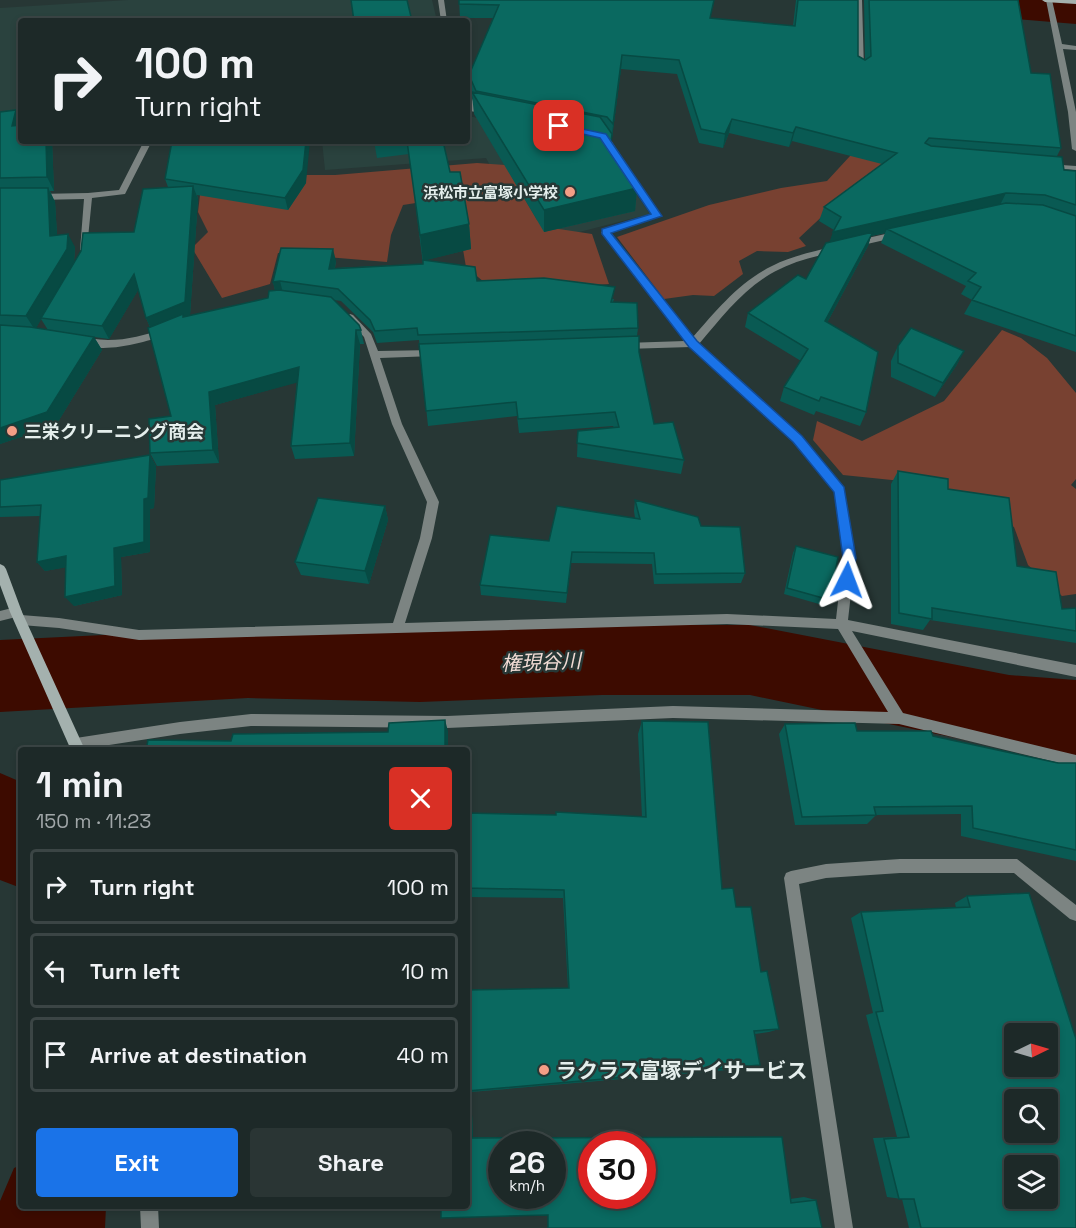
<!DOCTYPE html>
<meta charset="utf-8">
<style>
:root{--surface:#1d2928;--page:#2a3534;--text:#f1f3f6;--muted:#a0a6a8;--line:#3b4545;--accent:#1a73e8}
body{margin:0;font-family:"Space Grotesk","Noto Sans JP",sans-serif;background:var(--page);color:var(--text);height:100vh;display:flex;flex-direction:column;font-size:22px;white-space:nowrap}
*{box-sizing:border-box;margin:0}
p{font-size:20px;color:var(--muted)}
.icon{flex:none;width:33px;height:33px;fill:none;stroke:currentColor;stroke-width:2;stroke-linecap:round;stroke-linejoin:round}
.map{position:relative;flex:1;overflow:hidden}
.side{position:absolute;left:18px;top:747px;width:452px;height:462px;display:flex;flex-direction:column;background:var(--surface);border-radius:6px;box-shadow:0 3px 9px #0003,0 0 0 2px var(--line)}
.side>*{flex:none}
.guide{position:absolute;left:18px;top:18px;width:452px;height:126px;border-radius:6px;box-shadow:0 3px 9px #0003,0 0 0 2px var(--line);background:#1d2928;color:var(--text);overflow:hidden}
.needle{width:39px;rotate:85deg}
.controls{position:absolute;left:1004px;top:1023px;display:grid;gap:12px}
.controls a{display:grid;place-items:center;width:54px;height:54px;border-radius:6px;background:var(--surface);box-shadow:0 3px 9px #0003,0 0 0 2px var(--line);font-size:30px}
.speed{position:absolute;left:488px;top:1131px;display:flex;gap:12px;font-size:30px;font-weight:700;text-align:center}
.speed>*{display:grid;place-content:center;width:78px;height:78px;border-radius:50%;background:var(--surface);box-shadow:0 3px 9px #0003,0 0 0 2px var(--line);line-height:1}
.speed small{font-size:15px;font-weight:400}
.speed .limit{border:9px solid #d22;background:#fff;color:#111}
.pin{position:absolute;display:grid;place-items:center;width:51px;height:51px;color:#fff;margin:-26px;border-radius:12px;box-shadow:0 3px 9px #0006}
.me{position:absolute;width:66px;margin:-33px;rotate:3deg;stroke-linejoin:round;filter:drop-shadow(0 0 4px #0008)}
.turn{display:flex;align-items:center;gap:21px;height:126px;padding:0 18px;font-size:27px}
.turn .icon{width:78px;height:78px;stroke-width:2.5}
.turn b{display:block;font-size:42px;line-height:51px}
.round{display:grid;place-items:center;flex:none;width:63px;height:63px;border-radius:6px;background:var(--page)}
.headline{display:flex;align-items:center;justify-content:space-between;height:102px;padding:0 18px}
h1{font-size:36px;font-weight:800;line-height:45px}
.cta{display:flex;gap:12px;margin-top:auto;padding:12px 18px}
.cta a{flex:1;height:69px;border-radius:6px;background:var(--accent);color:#fff;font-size:24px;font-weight:800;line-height:69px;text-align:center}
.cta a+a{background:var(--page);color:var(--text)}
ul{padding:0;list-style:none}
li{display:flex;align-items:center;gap:18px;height:75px;margin:0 12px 9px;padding:0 6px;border:3px solid var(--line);border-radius:6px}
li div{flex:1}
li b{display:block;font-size:22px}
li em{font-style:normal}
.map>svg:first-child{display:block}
.built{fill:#2a423e}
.green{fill:#784131}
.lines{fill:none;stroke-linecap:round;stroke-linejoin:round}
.river{fill:#3d0b00;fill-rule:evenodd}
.street{fill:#7c8482;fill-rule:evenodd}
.secondary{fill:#a4b1ae;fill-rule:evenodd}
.wall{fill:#095a53;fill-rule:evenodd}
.shaded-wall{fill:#074a43}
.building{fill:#0a6960;stroke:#074a43;stroke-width:1.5;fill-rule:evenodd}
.route{fill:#1a73e8;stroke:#114b97;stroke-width:1.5}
.poi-dot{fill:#f49e86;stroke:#273735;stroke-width:2}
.labels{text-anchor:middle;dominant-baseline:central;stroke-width:5;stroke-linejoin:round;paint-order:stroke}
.far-poi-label{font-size:15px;font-weight:bold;fill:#e4eeec;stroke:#273735;text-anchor:end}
.poi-label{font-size:18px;font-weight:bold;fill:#e4eeec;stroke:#273735;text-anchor:start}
.water-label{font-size:20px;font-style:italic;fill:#f2dcd5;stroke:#273735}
.near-poi-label{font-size:21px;font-weight:bold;fill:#e4eeec;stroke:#273735;text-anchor:start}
</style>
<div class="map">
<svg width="1076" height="1228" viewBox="0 0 1076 1228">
<rect width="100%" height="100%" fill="#273735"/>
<path class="built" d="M128,0H432L437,21H21V114L0,117V8Z
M467,116L598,138L650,214L532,244L486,158L325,170L322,141H466Z"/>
<path class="green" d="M862,143L895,168L847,193L799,238L806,246L788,252L757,251L739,261L743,274L714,296L693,295L664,299L617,237L709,205L781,188L827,181Z
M477,163L505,165L537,220L559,229L592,234L609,284L496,292L466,267L454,197L403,205L391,235L387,262L278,253L270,284L222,298L192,248L208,232L198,212L200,195L254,175H335Z
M1002,330L1021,338L1047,358L1076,393V479L1071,485L1076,489V594L1062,596L1028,565L1014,527L931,484L843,475L813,440L817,421L862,441L944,401Z"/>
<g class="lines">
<path class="river" d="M924,0H1076V24L946,13L931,9Z
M602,625H750L1009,675L1076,680V756L1009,749L750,695H602L420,702L248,698L0,712V640L248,628L420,632Z
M0,773L21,782V888L0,880Z
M21,1165V1206H106L105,1228H0V1201L14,1168Z"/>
<path class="street" d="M438,0H444L447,21H441Z
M856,0H862L864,70L860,72L856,70Z
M1046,0H1052L1062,44L1076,46V50L1063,49L1076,112V151L1072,149L1068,112Z
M466,90L470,92L475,107L492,110V114L469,111L466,104Z
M600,133H606L661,216L611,233L693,337C716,311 739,282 772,266C791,256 813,252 834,246L837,247V251C818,256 798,260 780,269C746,285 723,316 699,344L802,436L844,488L855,558L848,620L1076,665V677L852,631L903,713L1076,755V767L899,724L673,718L447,728L251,726L180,734L77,750L71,748L69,744L71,740L76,738L180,722L251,714L447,716L673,706L888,712L838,629L727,624L139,640L59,628L21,625L17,624L15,620L16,617L0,621V611L16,607L20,608L22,612L21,615L59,618L139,630L393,623L420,538L427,502L392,424L364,337L345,317L350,314L353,315L371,334L378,351L434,350L439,353L434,356L380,358L402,424L439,502L432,538L405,623L727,614L836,619L843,558L835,492L794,442L691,347L625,349L620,346L625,343L685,341L601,232L652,215L599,135Z
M144,141H152L125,194L92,198L87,248L83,251L80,250L84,199L37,200L33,197L37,194L88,193L119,190Z
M1047,164L1076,166V170L1050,168H1047Z
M899,231L903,234L902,236L854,247L850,244L854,241Z
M164,329L169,332L167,334C149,342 96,356 80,342C87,336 99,340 108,340C128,340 145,335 164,329Z
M900,859H1017L1076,905V921L1070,919L1014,873H900L826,878L799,884L853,1228H835L784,878L786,873L791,871L826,864Z
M140,1206H158L159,1228H141Z"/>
<path class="secondary" d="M1042,0H1076V4L1045,2Z
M0,564L4,566L6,569L22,612L85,750H71L10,612L0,585Z"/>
</g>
<path class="wall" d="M459,0L711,18L793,26L796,0H858V56L865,60L864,0H1018L1031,73L1061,148L1057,156L1064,170L1076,171V352L964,314L972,300L961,294L966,286L881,243L885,233L871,236L868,246L827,323L866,412L860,426L816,411L814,415L780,401L784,387L801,361L745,327L748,313L806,279L830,242L834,230L819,221L824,207L882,164L792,141L789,147L729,133L723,148L699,143L677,74L621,69L612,138L611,137L610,152L637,188L635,211L544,232L474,114L472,95L470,89L469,75L493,18H460Z
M0,112L21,141H52L54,191H50L55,202L57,235L75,247L74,262L134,232L168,187L165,179L306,183L288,210L197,195L198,199L190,315L185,317L268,298L275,290L273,282L336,261L335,268L423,264L409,154L377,158L374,141H443L450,172L469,224L471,249L425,260L477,281L614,299L613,302L638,328L637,336L639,352L654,424L684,460L681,474L577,457L578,431L614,428L613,426L519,433L517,416L428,426L419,340L377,343L373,332L341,301L334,300L361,330L364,344H360L354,456L295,459L291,446L297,382L215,405L219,463L157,466L150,453L171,416L150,327L146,318L138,290L109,339L94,337L102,350L56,425L0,444ZM41,319L48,330L36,328Z
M898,346L964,351L956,366L935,397L891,377V361Z
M150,455L156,466L154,508L150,509V552L121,557L122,595L74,606L66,567L45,571L37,562L40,516L0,517V480Z
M898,471L948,489L1017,566L1062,609L1076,608V643L930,620L923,630L891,624V484Z
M635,500L701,526L745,573L741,583L654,584L652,564L571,563L566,603L481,595L480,585L549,541L635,518L634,511Z
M385,506L388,520L369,584L301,575L295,562Z
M796,546L830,600L826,606L784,594L793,553Z
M642,721L722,889L736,907L761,972L779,1029L769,1032L755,1034L760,1065L751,1068L471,1092L473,1137H782L790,1199L804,1197L816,1200L822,1228L548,1215L441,1218L466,990L568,988L563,898L466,897V813L642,817L638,734Z
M785,724L857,731L933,736L1058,763H1076V861L961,836V814L876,815L867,824L795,825L779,734Z
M967,896L1076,1228H909L902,1199L887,1197L873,1138L897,1137L866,1015L873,1013L851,918L861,912L956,908L955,903Z"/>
<path class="shaded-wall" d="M622,55L621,69L612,138L613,124Z
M16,110L21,120V132L12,126Z
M732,119L729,133L723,148L725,134Z
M796,127L792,141L789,147L793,133Z
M46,141H52L54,191L47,177Z
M306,141H310L306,183L288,210L285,198Z
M193,186L198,199L190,315L152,331L146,318Z
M48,188L55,202L58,250L50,236Z
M637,188L635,211L544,232V210Z
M1006,193L999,207L887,229L885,233L871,236L868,246L820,336L828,246L833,232Z
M469,224L471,249L423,261L420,235Z
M68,234L75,247L74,262L35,330L26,316Z
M333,249L336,261L332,281L329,269Z
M134,274L140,287L109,339L102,326Z
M280,281L283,293L276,294L273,282Z
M356,330L360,344L354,456L350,443Z
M94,337L102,350L56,425L0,444V428Z
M964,351L956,366L935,397L943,383Z
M299,367L303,381L215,405L219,463L213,450L209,392Z
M150,455L156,466L154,508L150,509V552L121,557L122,595L74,606L65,597L114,548L144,499Z
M385,506L388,520L369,584L365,571Z
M66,556L74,566L45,571L37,562Z
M445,720L448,731V750H445Z
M468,1091L471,1092L473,1137L470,1138Z"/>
<path class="building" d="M351,0H407L412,21H354Z
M459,0H714L710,18L795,26L798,0H858V56L865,60L871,56L869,0H1018L1031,73L1050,74L1061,148L929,138L925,143L931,146L1062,157L1064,170L1076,171V205L1045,195L1006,193L833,232L841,217L824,207L897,153L796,127L793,133L732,119L725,134L701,129L679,60L622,55L613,124L607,117L476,91L469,75L499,5L459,4Z
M472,92L600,117L612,134L610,151L637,188L544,210Z
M16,110L12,126L21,125V141H46L47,177L0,178V112Z
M172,141H306L303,170L285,198L165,179Z
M407,141H443L450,172H460L469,224L420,235Z
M193,186L185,302L146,318L134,274L102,326L41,318L81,251L83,233L134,232L143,189Z
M0,188H48L50,236L68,234L67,249L26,316L0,315Z
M1006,203L1043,205L1076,216V336L972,300L981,287L968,281L976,273L887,229Z
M873,232L825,321L878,352L866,412L821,397L819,401L784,387L808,349L748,313L798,275L806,279L826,243Z
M281,248L333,249L329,269L423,264V260L475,267L477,281L544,278L615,287L611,302L637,303L638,328L418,335L417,328L375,331L370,320L338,289L280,281L273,282Z
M279,290L331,297L359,325L361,330H356L350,443L291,446L299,367L209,392L213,450L150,453L149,419L171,416L148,328L183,314V317L268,298L269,291Z
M0,325L30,327L94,337L47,412L0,428Z
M911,328L964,351L943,383L898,363V346Z
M639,336V352L654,424L673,422L684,460L577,443L578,431L619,427L615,412L518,419L516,402L426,411L419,344Z
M150,455L148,498L144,499V542L114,548L115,586L65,597L66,556L37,562L41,505L0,507V480Z
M898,471L948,479V489L1009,498L1017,566L1056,572L1062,609L1076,608V631L932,608V619L899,613Z
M318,498L385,506L365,571L295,562Z
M635,500L698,517L701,526L740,527L745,573L656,574L654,553L572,552L567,593L480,585L490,535L549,541L557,506L640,519Z
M796,546L838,557L830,600L787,588Z
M445,720V750H146L148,740L231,741L233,734L388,732L389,723Z
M642,721L708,722L722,889L733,888L736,907H751L761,972L767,971L779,1029L754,1031L760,1065L468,1091L470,1138L782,1137L791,1203L816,1200L822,1228H548V1215L441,1218V1206H466V990L569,988L564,890L466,888V813L556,815V812L646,817ZM501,1144H552V1196H501ZM591,1144H642V1196H591Z
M855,723L857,731H931L933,736L1058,763H1076V850L973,828L972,806L874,807L876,815L802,817L785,724Z
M1029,893L1076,1039V1228H921L914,1199H899L884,1139L909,1137L876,1012L883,1011L861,912L970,907L967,896ZM1014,1034H1047V1066H1014ZM1014,1100H1047V1132H1014ZM1014,1166H1047V1198H1014Z"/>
<path class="route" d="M559,124L606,134L662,216L611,233L697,341L802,436L844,487L856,558L851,584L847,586L840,580L843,558L834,492L793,442L689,347L602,234V229L651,214L600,138L556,128L555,126Z"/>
<g class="poi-dot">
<circle cx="570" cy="192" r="6"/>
<circle cx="12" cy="431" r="6"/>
<circle cx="544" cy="1070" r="6"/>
</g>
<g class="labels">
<g class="far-poi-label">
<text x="558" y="192">浜松市立富塚小学校</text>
</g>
<g class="poi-label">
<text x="24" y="431">三栄クリーニング商会</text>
</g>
<g class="water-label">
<text transform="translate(541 662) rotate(-2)">権現谷川</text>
</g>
<g class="near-poi-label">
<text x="556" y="1070">ラクラス富塚デイサービス</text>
</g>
</g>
</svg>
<div class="controls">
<a><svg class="needle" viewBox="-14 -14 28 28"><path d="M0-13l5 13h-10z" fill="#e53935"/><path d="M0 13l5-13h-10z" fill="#a0a6a8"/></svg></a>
<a><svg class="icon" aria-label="search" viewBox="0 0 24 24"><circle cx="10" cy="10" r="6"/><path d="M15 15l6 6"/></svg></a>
<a><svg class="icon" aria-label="layers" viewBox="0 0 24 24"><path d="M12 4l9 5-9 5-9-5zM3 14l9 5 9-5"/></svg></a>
</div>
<div class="speed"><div>26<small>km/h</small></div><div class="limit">30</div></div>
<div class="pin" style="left:559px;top:126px;background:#d93025"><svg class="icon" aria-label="arrive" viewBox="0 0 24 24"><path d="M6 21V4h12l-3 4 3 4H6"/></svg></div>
<svg class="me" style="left:847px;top:580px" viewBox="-20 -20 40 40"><path d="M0-17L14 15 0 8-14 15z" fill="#1a73e8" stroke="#fff" stroke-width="4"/></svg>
<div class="guide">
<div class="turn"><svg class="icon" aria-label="right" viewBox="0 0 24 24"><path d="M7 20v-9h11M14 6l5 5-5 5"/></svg><div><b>100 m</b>Turn right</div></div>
</div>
<section class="side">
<div class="headline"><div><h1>1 min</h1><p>150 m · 11:23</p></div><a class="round" style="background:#d93025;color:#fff"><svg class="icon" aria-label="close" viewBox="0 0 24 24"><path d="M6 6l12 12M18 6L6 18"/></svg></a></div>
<ul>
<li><svg class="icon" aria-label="right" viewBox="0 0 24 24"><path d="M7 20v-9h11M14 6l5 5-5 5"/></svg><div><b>Turn right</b></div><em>100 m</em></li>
<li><svg class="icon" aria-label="left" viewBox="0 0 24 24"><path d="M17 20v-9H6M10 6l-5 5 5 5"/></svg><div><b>Turn left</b></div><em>10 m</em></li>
<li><svg class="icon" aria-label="arrive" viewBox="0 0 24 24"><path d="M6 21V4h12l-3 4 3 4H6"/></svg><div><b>Arrive at destination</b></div><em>40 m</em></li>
</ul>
<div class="cta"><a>Exit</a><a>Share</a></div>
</section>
</div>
